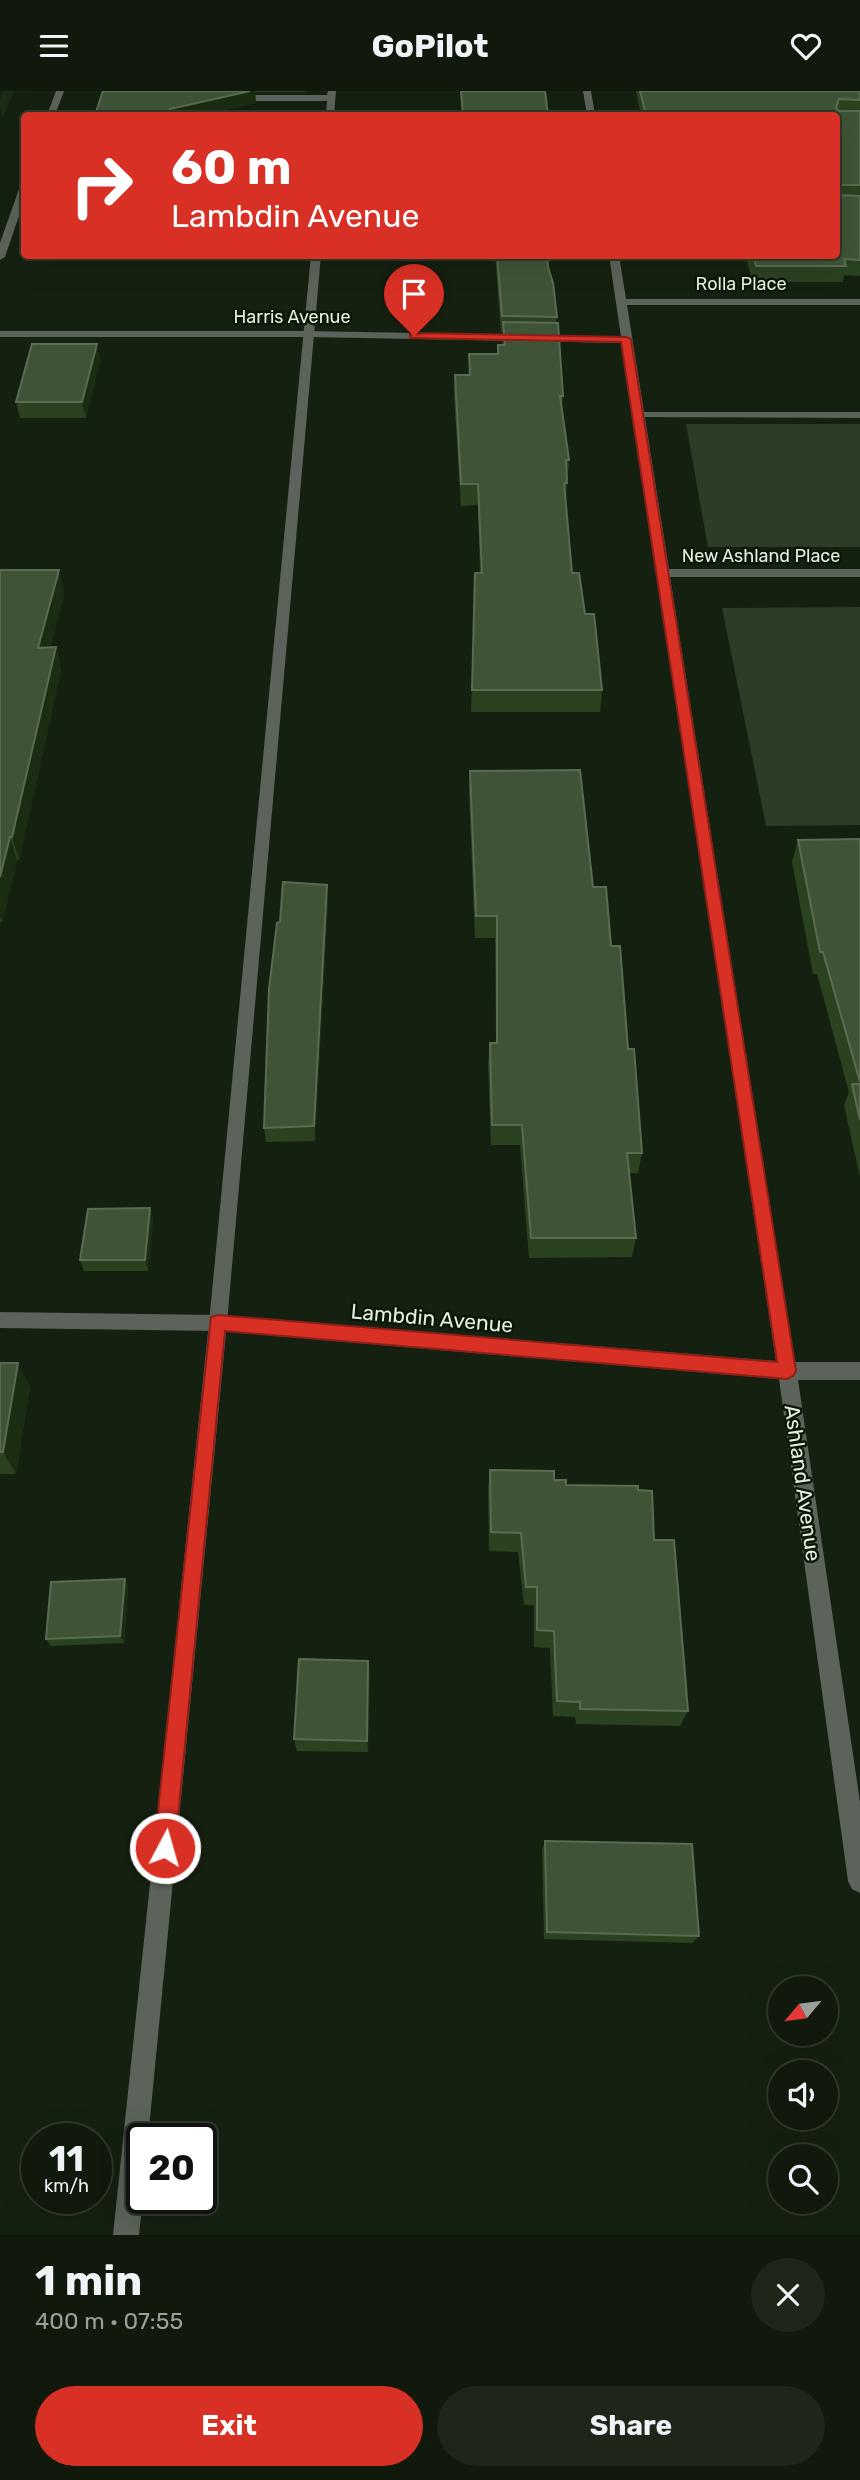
<!DOCTYPE html>
<meta charset="utf-8">
<style>
:root{--surface:#10190c;--page:#1e261a;--text:#f1f3f6;--muted:#9ca09d;--line:#30382d;--accent:#d93025}
body{margin:0;font-family:Rubik,sans-serif;background:var(--page);color:var(--text);height:100vh;display:flex;flex-direction:column;font-size:26px;white-space:nowrap}
*{box-sizing:border-box;margin:0}
p{font-size:23px;color:var(--muted)}
.icon{flex:none;width:38px;height:38px;fill:none;stroke:currentColor;stroke-width:2;stroke-linecap:round;stroke-linejoin:round}
.map{position:relative;height:2144px;overflow:hidden}
.details{display:flex;flex-direction:column;background:var(--surface);flex:1}
.details>*{flex:none}
.guide{position:absolute;left:21px;top:21px;width:819px;height:147px;border-radius:7px;box-shadow:0 7px 28px #0002,0 0 0 2px var(--line);background:#d93025;color:#fff;overflow:hidden}
.needle{width:46px;rotate:241deg}
.tools{position:absolute;left:768px;top:1885px;display:grid;gap:14px}
.tools a{display:grid;place-items:center;width:70px;height:70px;border-radius:50%;background:var(--surface);box-shadow:0 7px 28px #0002,0 0 0 2px var(--line);font-size:35px}
.speed{position:absolute;left:21px;top:2032px;display:flex;gap:14px;font-size:35px;font-weight:700;text-align:center}
.speed>*{display:grid;place-content:center;width:91px;height:91px;border-radius:50%;background:var(--surface);box-shadow:0 7px 28px #0002,0 0 0 2px var(--line);line-height:1}
.speed small{font-size:18px;font-weight:400}
.speed .limit{border:4px solid #111;border-radius:10px;background:#fff;color:#111}
.pin{position:absolute;display:grid;place-items:center;width:60px;height:60px;color:#fff;margin:-72px -30px;border-radius:50% 50% 50% 0;rotate:-45deg;box-shadow:0 0 7px #0007}
.pin .icon{rotate:45deg}
.me{position:absolute;width:77px;margin:-38px;rotate:6deg;stroke-linejoin:round;filter:drop-shadow(0 0 5px #0008)}
.turn{display:flex;align-items:center;gap:24px;height:147px;padding:0 35px;font-size:32px}
.turn .icon{width:91px;height:91px;stroke-width:2.5}
.turn b{display:block;font-size:49px;line-height:60px}
.round{display:grid;place-items:center;flex:none;width:74px;height:74px;border-radius:37px;background:var(--page)}
.overview{display:flex;align-items:center;justify-content:space-between;height:119px;padding:0 35px}
h1{font-size:42px;font-weight:700;line-height:52px}
.cta{display:flex;gap:14px;margin-top:auto;padding:14px 35px}
.cta a{flex:1;height:80px;border-radius:42px;background:var(--accent);color:#fff;font-size:28px;font-weight:700;line-height:80px;text-align:center}
.cta a+a{background:var(--page);color:var(--text)}
header{display:flex;justify-content:space-between;align-items:center;height:91px;padding:0 35px;background:var(--surface);font-size:32px;font-weight:700}
.map>svg:first-child{display:block}
.green{fill:#2d3c27}
.lines{fill:none;stroke-linecap:round;stroke-linejoin:round}
.lane{fill:#5c635a;fill-rule:evenodd}
.street{fill:#5c635a;fill-rule:evenodd}
.wall{fill:#2b4221}
.shaded-wall{fill:#1a2d12}
.building{fill:#3f5436;stroke:#596c51;stroke-width:2}
.route{fill:#d93025;stroke:#8d1f18;stroke-width:2}
.labels{text-anchor:middle;dominant-baseline:central;stroke-width:5;stroke-linejoin:round;paint-order:stroke}
.far-street-label{font-size:18px;fill:#e5eee2;stroke:#0c1807}
.street-label{font-size:21px;fill:#e5eee2;stroke:#0c1807}
</style>
<header><svg class="icon" aria-label="menu" viewBox="0 0 24 24"><path d="M4 6h16M4 12h16M4 18h16"/></svg>GoPilot<svg class="icon" aria-label="heart" viewBox="0 0 24 24"><path d="M12 20l-8-8c-3-5 5-10 8-4 3-6 11-1 8 4z"/></svg></header>
<div class="map">
<svg width="860" height="2144" viewBox="0 0 860 2144">
<rect width="100%" height="100%" fill="#152110"/>
<path class="green" d="M686,333H860V456H708Z
M860,516V734L766,735L722,517Z"/>
<g class="lines">
<path class="lane" d="M328,0H336L334,24H326L327,10H234L230,7L234,4H327Z
M311,164H321L227,1232L148,2048H142L143,2107L139,2144H113L209,1232Z
M638,321H860V327L634,326L632,324Z"/>
<path class="street" d="M56,0H64L55,24H47Z
M583,0H591L595,24H587Z
M24,95V110L5,166L0,169V152L19,98Z
M609,164H619L626,208H860V214H627L669,478H860V486H670L795,1271H860V1289H798L860,1711V1802L852,1798L848,1790L779,1288L218,1240L0,1237V1221L218,1224L776,1270L622,252L308,246H0V240H308L621,246Z"/>
</g>
<path class="wall" d="M103,0H305V1H255L256,12L201,24H95Z
M460,0H545L548,24H462Z
M636,0H860V185L844,184L843,191H753L745,164H836V24H641Z
M495,164H547L557,226L556,232L563,305L562,320L569,369L566,409L572,482L585,523L602,599L600,621H471L475,482H480L478,414L461,415L454,305L455,284H469V263H497L502,254L503,241H501Z
M100,269L86,327H20L16,311Z
M0,479L64,502L50,556H56L61,579L19,769H17L2,831H0Z
M470,680L593,796L611,855L628,958L642,1062L638,1082H629L636,1147L632,1166L529,1167L520,1054H491L488,973L490,952H496L495,847H475L469,702Z
M860,748V1086L844,1014L849,1001L817,883H813L792,771L798,749Z
M328,809L315,1050L266,1051L264,1037Z
M150,1117L153,1128L148,1180H84L80,1169Z
M0,1272L30,1296L16,1383H0Z
M490,1379L554,1389L566,1394L638,1399L654,1449L688,1620L680,1635L576,1633L575,1626L553,1625L550,1557L534,1556V1514H524L518,1461L489,1460L488,1399Z
M125,1488L128,1496L124,1552L51,1555L46,1548Z
M368,1570L370,1583L368,1661L297,1660L294,1648Z
M545,1750L699,1845L692,1852L544,1848L542,1759Z"/>
<path class="shaded-wall" d="M3,0H14L2,28L0,16V8Z
M250,0H255L256,12L201,24H169L170,18Z
M97,253L100,269L86,327L82,311Z
M59,479L64,502L44,579L38,557Z
M56,556L61,579L19,769L12,746Z
M10,746L17,769L2,831L0,826V786Z
M327,794L328,809L315,1050L314,1035Z
M150,1117L153,1128L148,1180L145,1169Z
M18,1272L30,1296L16,1383L3,1361Z
M125,1488L128,1496L124,1552L120,1545Z
M368,1570L370,1583L368,1661L367,1650Z"/>
<path class="building" d="M103,0H250L170,18L169,24H95Z
M461,0H545L548,24H463Z
M640,0H860V9L839,8L836,17L839,20H860V94H839L836,96V24H646Z
M836,97L837,104L860,105V169L844,168L846,175H756L753,164H836Z
M497,164H547L548,176L553,192L557,226L502,225Z
M503,231L558,232L563,305H560L569,369H566L567,392H564L572,482H579L585,523H594L602,599H472L475,482H482L478,393H461L455,284H470L469,263H498V254H505Z
M32,253H97L82,311H16Z
M0,479H59L38,557L56,556L12,746H10L0,786Z
M580,679L593,796H606L611,855H620L628,958H634L642,1062H627L636,1147H531L522,1034H492L490,952H497V825H476L470,680Z
M860,748V991L823,861H820L798,749Z
M283,791L327,794L314,1035L264,1037L269,898L277,832L280,831Z
M852,993H860V1029Z
M150,1117L145,1169H80L88,1118Z
M0,1272H18L3,1361H0Z
M490,1379L554,1380V1389H566V1394L638,1395V1399L652,1400L654,1449H674L688,1620L580,1618V1611L557,1610L554,1540L537,1539V1496H526L521,1442L491,1441Z
M125,1488L120,1545L46,1548L51,1491Z
M299,1568L368,1570L367,1650L294,1648Z
M545,1750L692,1753L699,1845L547,1841Z"/>
<path class="route" d="M414,242L626,246L631,248L796,1280L793,1285L787,1288L225,1240L175,1757L172,1764L165,1767L157,1764L154,1757L211,1226L218,1224L777,1271L621,251L410,247V243Z"/>
<g class="labels">
<g class="far-street-label">
<text x="741" y="193">Rolla Place</text>
<text x="292" y="226">Harris Avenue</text>
<text x="761" y="465">New Ashland Place</text>
</g>
<g class="street-label">
<text transform="translate(432 1227) rotate(5)">Lambdin Avenue</text>
<text transform="translate(803 1392) rotate(82)">Ashland Avenue</text>
</g>
</g>
</svg>
<div class="tools">
<a><svg class="needle" viewBox="-14 -14 28 28"><path d="M0-13l5 13h-10z" fill="#e53935"/><path d="M0 13l5-13h-10z" fill="#9ca09d"/></svg></a>
<a><svg class="icon" aria-label="sound" viewBox="0 0 24 24"><path d="M4 9h4l5-4v14l-5-4H4zM17 9q2 3 0 6"/></svg></a>
<a><svg class="icon" aria-label="search" viewBox="0 0 24 24"><circle cx="10" cy="10" r="6"/><path d="M15 15l6 6"/></svg></a>
</div>
<div class="speed"><div>11<small>km/h</small></div><div class="limit">20</div></div>
<div class="pin" style="left:414px;top:245px;background:#d93025"><svg class="icon" aria-label="arrive" viewBox="0 0 24 24"><path d="M6 21V4h12l-3 4 3 4H6"/></svg></div>
<svg class="me" style="left:165px;top:1757px" viewBox="-20 -20 40 40"><circle r="17" fill="#d93025" stroke="#fff" stroke-width="3"/><path d="M0-11L8 9 0 5-8 9z" fill="#fff"/></svg>
<div class="guide">
<div class="turn"><svg class="icon" aria-label="right" viewBox="0 0 24 24"><path d="M7 20v-9h11M14 6l5 5-5 5"/></svg><div><b>60 m</b>Lambdin Avenue</div></div>
</div>
</div>
<section class="details">
<div class="overview"><div><h1>1 min</h1><p>400 m · 07:55</p></div><a class="round"><svg class="icon" aria-label="close" viewBox="0 0 24 24"><path d="M6 6l12 12M18 6L6 18"/></svg></a></div>
<div class="cta"><a>Exit</a><a>Share</a></div>
</section>
